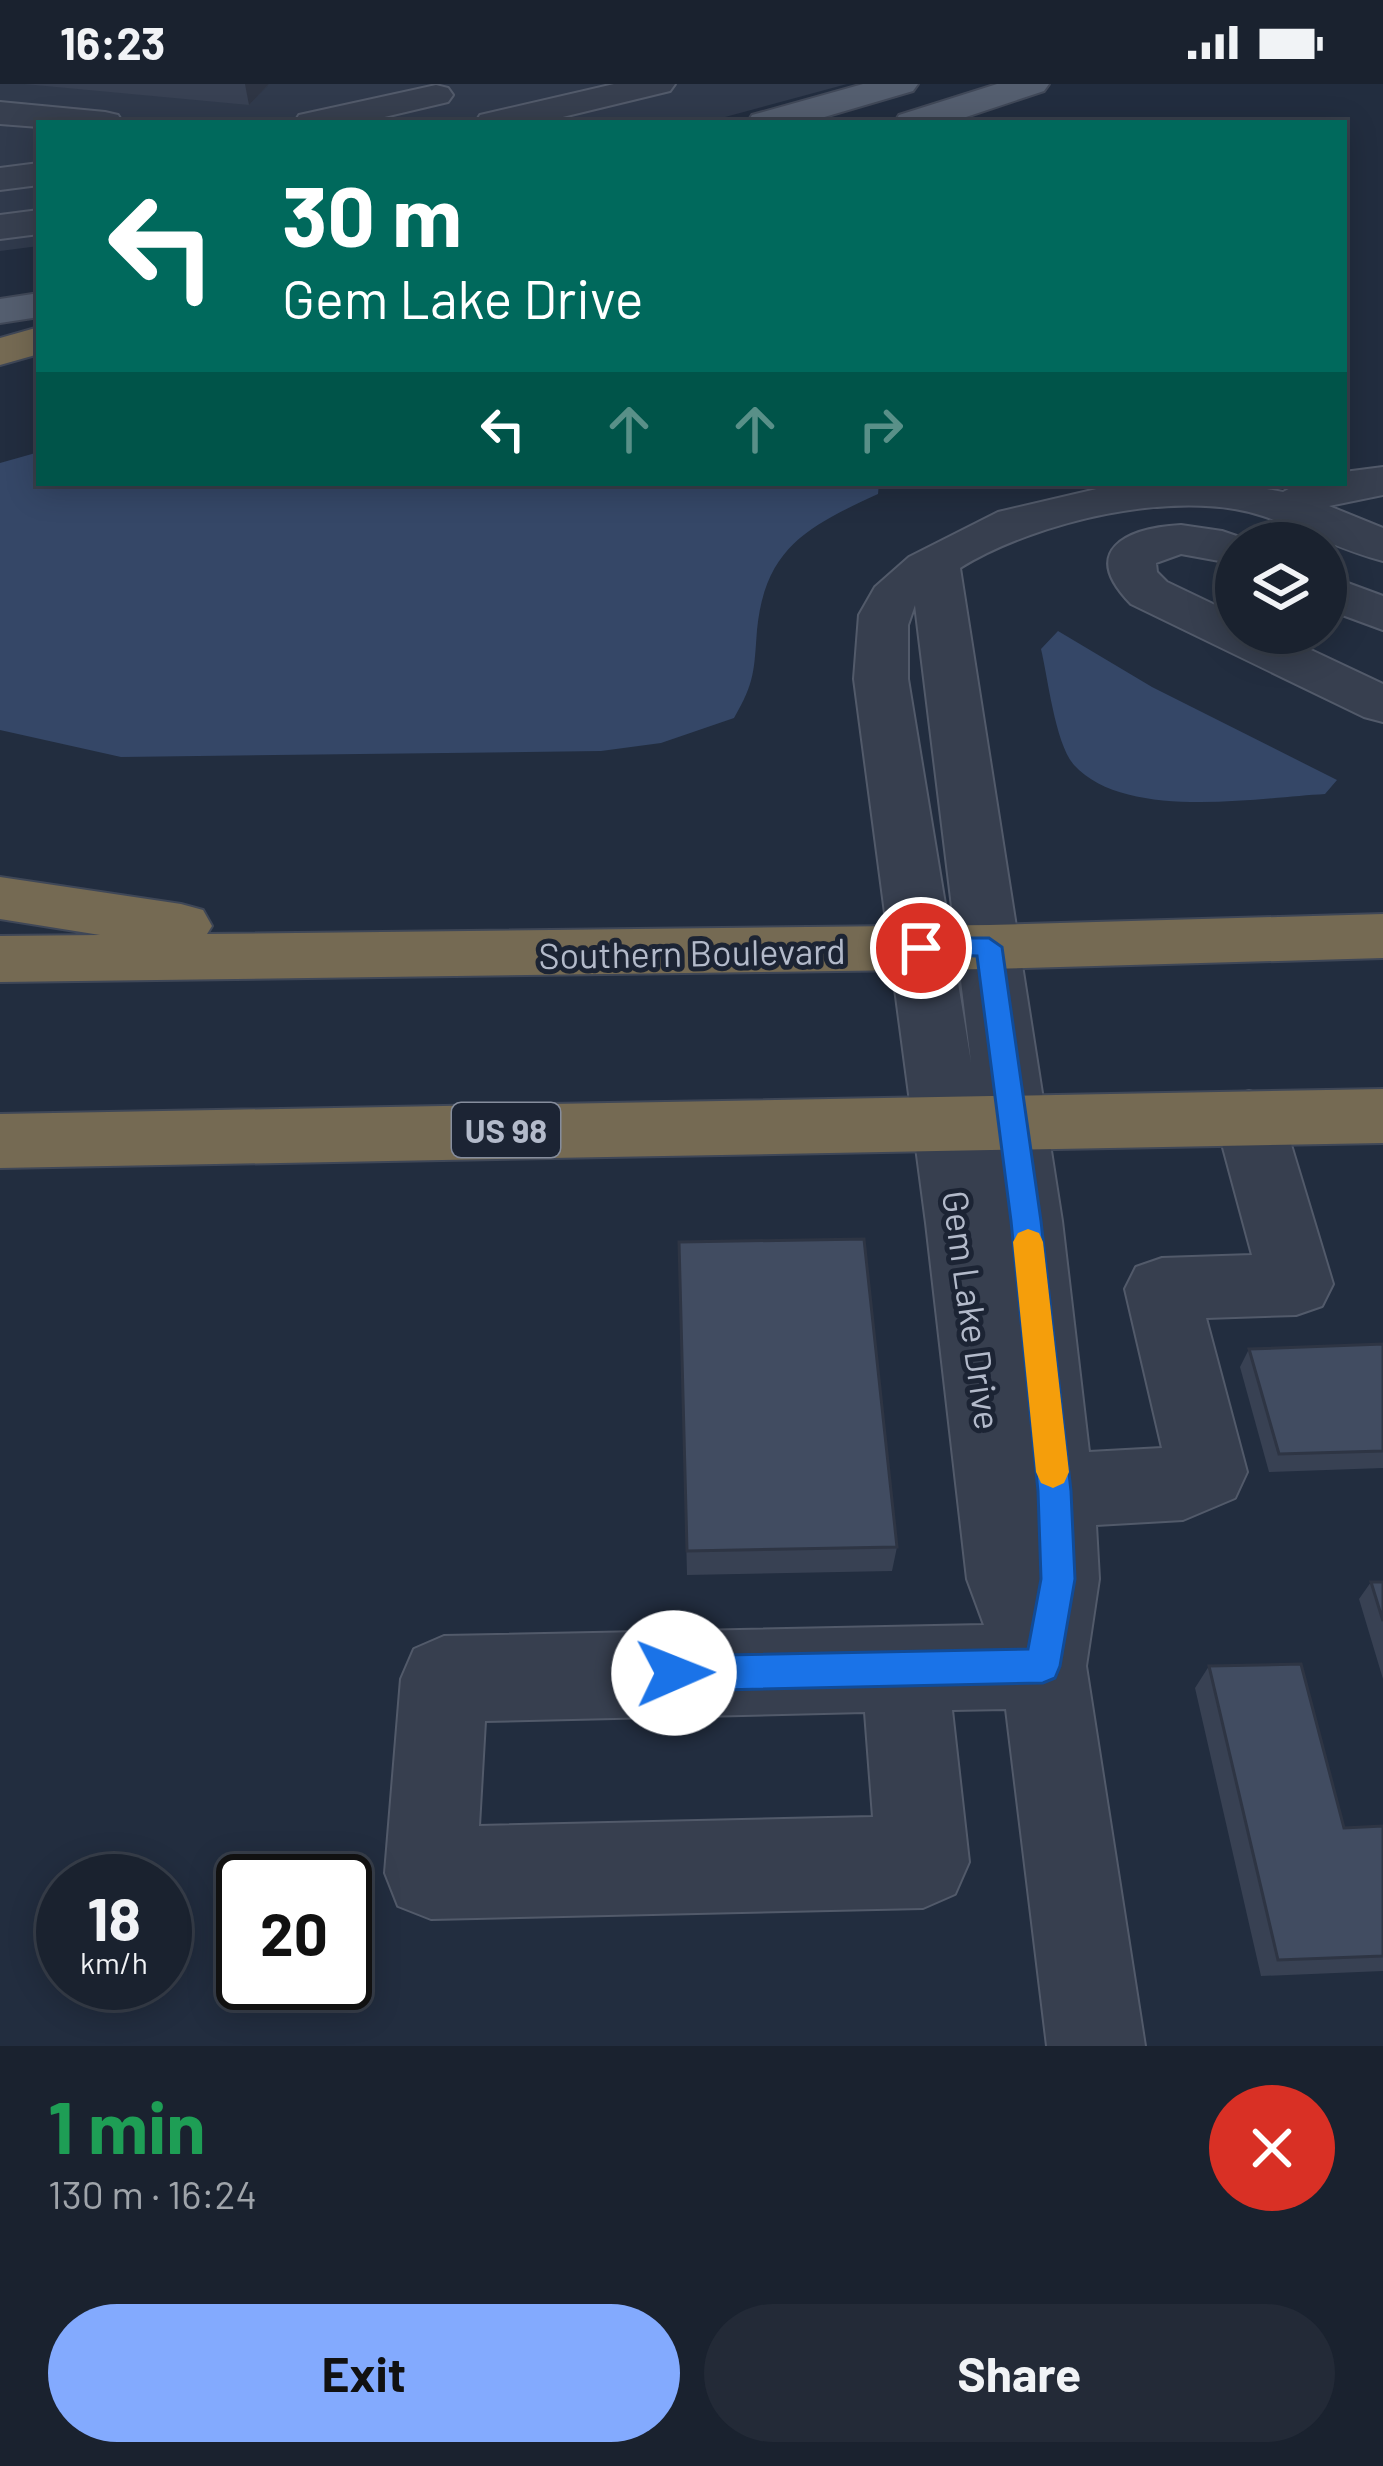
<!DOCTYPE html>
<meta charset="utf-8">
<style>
:root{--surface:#1a222f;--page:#232a37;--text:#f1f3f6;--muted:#9fa4aa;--line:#383f4b;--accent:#83aafe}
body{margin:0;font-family:Barlow,sans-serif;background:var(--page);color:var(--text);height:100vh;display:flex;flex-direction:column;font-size:45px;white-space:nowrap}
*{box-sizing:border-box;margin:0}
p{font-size:39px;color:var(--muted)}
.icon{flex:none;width:66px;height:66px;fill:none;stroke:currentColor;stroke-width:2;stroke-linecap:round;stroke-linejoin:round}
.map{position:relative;height:1962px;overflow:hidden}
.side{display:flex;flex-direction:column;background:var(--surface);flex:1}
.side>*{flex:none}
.banner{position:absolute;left:36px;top:36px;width:1311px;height:366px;border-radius:0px;box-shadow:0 6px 30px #0003,0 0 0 3px var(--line);background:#00695c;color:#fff;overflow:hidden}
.controls{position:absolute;left:1215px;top:438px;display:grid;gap:24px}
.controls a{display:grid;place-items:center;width:132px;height:132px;border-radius:50%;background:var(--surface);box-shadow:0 6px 30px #0003,0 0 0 3px var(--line);font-size:60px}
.speed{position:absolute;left:36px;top:1770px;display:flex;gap:24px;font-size:60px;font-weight:700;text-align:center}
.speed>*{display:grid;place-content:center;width:156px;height:156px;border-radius:50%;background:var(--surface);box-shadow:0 6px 30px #0003,0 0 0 3px var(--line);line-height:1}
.speed small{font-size:30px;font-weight:400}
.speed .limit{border:6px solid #111;border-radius:18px;background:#fff;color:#111}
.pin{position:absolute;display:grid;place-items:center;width:102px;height:102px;color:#fff;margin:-51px;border:6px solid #fff;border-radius:50%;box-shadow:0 3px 12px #0007}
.me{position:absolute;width:132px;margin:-66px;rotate:89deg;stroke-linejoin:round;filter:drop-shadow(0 0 9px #0008)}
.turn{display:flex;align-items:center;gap:42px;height:252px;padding:0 48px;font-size:54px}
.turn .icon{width:156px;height:156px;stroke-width:2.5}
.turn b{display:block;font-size:84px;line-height:102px}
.lanes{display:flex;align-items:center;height:114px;padding:0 48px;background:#0003;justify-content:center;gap:60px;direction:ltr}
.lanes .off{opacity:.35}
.round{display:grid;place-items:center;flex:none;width:126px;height:126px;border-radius:63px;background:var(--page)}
.summary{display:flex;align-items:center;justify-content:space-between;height:204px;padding:0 48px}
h1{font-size:72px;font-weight:700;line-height:90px;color:#1e9e55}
.action{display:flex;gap:24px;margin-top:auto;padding:24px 48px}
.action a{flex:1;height:138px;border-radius:72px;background:var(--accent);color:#111;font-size:48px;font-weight:700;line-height:138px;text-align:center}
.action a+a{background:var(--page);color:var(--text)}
.status{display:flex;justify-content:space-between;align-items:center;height:84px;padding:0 60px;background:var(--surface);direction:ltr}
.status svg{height:33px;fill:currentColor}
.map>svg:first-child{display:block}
.airport{fill:#303a4c}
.water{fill:#354767}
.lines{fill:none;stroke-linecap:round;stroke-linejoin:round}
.minor-casing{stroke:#525a6a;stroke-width:4}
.major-casing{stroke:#404858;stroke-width:4}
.highway-casing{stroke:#3f4757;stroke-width:4}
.minor{fill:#373f4f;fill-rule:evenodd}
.major{fill:#545e6f;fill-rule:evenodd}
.highway{fill:#756a53;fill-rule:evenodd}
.wall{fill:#384153}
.shaded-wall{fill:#2e3544}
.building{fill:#414c61;stroke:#2e3544;stroke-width:3}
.route{fill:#1a73e8;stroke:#114b97;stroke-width:3}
.slow{fill:#f59e0b}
.labels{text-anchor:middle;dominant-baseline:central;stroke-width:10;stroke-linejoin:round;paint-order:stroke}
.shield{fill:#1c2434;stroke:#868d9d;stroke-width:3}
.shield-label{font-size:33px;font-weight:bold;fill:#b3baca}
.street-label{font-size:36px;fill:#b3baca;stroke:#1c2434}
</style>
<div class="status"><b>16:23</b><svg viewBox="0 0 49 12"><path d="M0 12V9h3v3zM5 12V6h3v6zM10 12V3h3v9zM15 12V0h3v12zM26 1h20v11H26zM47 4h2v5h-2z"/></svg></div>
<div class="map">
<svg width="1383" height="1962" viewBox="0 0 1383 1962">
<rect width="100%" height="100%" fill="#222d3f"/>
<path class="airport" d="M0,0H847L703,39H39V162L0,167Z"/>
<path class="water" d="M39,368V399H879L878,410C809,442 765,463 757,546C754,586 755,598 734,634L661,659L601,667L121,673L0,646V379Z
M1058,547L1152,603L1337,696L1325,710C1256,714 1125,737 1074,681C1055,659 1048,594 1041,565Z"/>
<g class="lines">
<defs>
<path id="minor" d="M614,0H675L670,7L538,39H475L480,31Z
M436,1L448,4L453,11L448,18L359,39H294L299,31Z
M0,18L105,28L118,31L123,39H39V43L0,40Z
M39,79V101L0,106V84Z
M39,126V150L0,155V131Z
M1383,383V411L1329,422L1383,444V477C1342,467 1302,445 1263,432C1177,403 1034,438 960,484L1062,1137L1089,1368L1162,1364L1125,1205L1136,1183L1162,1174L1252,1171L1215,1034L1225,1015L1249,1007L1273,1015L1283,1034L1333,1200L1322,1222L1296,1231L1206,1234L1247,1388L1235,1414L1183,1436L1096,1441L1099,1495L1086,1582L1145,1962H1047L1006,1625L952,1626L969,1778L955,1810L923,1824L431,1835L398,1822L385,1789L401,1595L414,1565L444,1552L984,1541L967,1495L926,1139L854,595L859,531L875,503L909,473L998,428L1118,400L1236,399L1283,408L1300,399H1344V388ZM915,521L971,978L908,595V541ZM865,1628L873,1733L479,1742L485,1637Z
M1181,441L1222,447L1257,459H1236V480L1181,470L1156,479L1157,488L1167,498L1236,531V549H1275L1383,600V638L1364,633L1131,520C1079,467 1125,444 1181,441Z
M1326,491L1383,512V546L1326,525Z"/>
<path id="major" d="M863,0H918L913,7L804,39H747L752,31Z
M997,0H1049L1044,7L948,39H894L899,31Z
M39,209V233L0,239V215Z"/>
<path id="highway" d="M39,243V270L0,281V254Z
M0,793L181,820L203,826L212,842L207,850L989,841L1383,830V874L989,885L0,898V852L100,851L0,835Z
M1383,1005V1059L0,1084V1030Z"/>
</defs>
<use href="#minor" class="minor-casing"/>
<use href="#major" class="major-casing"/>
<use href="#highway" class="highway-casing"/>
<use href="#minor" class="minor"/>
<use href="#major" class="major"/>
<use href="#highway" class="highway"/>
</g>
<path class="wall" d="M24,0H269L249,21Z
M679,1158L897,1463L892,1487L687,1491Z
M1383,1260V1384L1269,1388L1240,1283L1249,1265Z
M1371,1498H1383V1595L1359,1515Z
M1209,1582L1344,1744L1383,1742V1887L1261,1892L1195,1604Z"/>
<path class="shaded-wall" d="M245,0H269L249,21Z"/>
<path class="building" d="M864,1155L897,1463L687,1467L679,1158Z
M1383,1260V1367L1279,1370L1249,1265Z
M1371,1498H1383V1537Z
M1301,1580L1344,1744L1383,1742V1872L1278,1876L1209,1582Z"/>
<path class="route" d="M921,854H989L1002,863L1041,1137L1071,1407L1075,1495L1060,1582L1055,1594L1043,1599L674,1607L662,1602L656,1589L662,1577L674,1572L1028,1565L1041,1495L1038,1407L1011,1137L977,872L912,870L908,864Z"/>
<path class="slow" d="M1028,1145L1039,1149L1043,1158L1069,1388L1064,1399L1053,1404L1041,1399L1036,1388L1013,1158L1018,1149Z"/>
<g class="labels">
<rect class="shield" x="452" y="1019" width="108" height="54" rx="9"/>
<g class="shield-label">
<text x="506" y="1046">US 98</text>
</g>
<g class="street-label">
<text transform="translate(692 868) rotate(-1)">Southern Boulevard</text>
<text transform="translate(973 1226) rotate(82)">Gem Lake Drive</text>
</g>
</g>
</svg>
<div class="controls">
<a><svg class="icon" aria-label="layers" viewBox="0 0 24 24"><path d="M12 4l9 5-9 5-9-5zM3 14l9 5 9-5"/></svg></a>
</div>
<div class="speed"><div>18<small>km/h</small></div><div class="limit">20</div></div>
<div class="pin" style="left:921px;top:864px;background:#d93025"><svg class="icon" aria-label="arrive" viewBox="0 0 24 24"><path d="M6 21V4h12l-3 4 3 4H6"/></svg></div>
<svg class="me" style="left:674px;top:1589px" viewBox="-20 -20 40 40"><circle r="19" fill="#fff"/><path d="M0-13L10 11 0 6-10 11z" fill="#1a73e8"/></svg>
<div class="banner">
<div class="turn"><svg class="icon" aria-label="left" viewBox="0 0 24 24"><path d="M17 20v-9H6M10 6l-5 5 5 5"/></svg><div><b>30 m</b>Gem Lake Drive</div></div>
<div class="lanes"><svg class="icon" aria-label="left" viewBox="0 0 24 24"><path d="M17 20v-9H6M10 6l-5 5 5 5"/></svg><svg class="icon off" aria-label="ahead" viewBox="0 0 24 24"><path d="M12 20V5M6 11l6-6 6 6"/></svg><svg class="icon off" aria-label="ahead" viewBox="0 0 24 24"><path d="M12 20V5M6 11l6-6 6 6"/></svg><svg class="icon off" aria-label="right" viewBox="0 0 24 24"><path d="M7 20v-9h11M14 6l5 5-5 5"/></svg></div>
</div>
</div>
<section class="side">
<div class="summary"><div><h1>1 min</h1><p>130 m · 16:24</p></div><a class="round" style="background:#d93025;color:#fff"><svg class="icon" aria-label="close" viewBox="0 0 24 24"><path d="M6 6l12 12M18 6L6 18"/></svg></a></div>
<div class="action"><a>Exit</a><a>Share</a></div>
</section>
